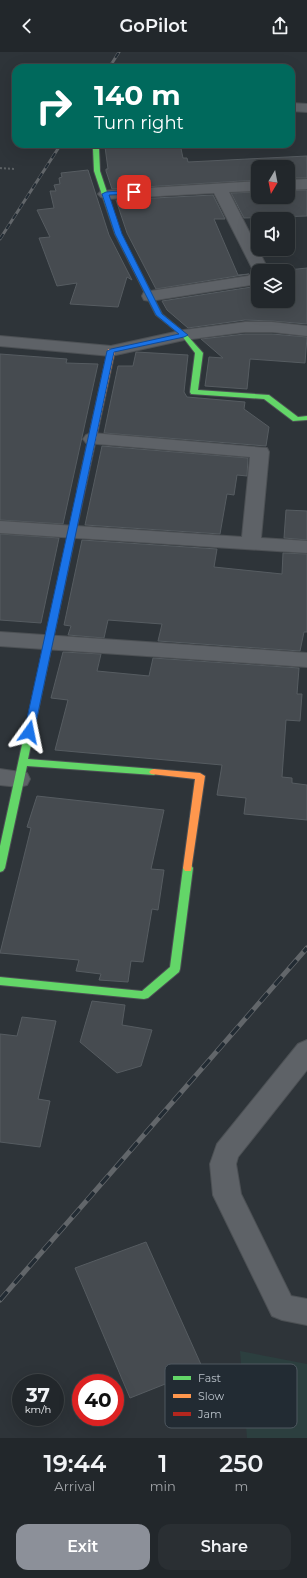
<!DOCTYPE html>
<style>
:root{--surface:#22272b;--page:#2a2f33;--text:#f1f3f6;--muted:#a2a5a9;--line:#3f4447;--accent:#8c9099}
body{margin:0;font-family:Montserrat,sans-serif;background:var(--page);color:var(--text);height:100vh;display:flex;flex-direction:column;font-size:15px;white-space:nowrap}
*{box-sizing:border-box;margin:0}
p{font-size:13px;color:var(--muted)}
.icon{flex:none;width:22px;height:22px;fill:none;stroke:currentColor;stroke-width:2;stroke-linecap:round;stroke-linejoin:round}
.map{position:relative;height:1386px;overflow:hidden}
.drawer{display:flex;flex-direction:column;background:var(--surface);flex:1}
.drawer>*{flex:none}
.banner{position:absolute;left:12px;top:12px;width:283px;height:84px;border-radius:12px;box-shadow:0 4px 16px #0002,0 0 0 1px var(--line);background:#00695c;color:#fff;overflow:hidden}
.needle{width:26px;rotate:190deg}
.fabs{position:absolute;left:251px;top:108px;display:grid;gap:8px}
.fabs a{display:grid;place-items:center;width:44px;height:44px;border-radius:8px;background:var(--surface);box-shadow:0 4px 16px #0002,0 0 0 1px var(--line);font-size:20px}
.speed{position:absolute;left:12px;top:1322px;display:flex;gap:8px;font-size:20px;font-weight:700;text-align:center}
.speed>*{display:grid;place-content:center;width:52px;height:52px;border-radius:50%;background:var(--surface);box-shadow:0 4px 16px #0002,0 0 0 1px var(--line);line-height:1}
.speed small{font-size:10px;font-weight:400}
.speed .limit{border:6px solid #d22;background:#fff;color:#111}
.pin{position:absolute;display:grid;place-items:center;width:34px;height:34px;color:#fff;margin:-17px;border-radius:8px;box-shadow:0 2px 6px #0006}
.me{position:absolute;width:44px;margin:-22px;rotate:12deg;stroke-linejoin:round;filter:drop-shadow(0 0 3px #0008)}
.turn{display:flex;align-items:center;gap:14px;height:84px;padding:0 16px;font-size:18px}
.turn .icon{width:52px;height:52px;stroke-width:2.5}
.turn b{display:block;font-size:28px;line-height:34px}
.eta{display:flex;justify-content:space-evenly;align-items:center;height:68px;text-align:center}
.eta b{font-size:24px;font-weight:600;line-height:28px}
.button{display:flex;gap:8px;margin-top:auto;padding:8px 16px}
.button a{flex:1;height:46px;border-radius:12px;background:var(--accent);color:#fff;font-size:16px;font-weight:600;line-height:46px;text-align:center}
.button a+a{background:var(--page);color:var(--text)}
header{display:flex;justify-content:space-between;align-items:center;height:52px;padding:0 16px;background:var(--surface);font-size:18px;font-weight:600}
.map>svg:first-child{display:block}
.green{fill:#2c3f3f}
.building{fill:#464b50;stroke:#565c61}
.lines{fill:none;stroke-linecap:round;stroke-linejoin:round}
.street-casing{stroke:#4c5054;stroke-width:2}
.fast-casing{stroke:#4c5054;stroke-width:2}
.slow-casing{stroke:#4c5054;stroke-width:2}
.jam-casing{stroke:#4c5054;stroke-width:2}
.path{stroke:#5c6164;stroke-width:2;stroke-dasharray:2 2;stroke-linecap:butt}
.street{fill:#5e6267;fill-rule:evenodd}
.fast{fill:#63d668;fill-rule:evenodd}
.slow{fill:#ff974d;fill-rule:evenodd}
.jam{fill:#b3261e;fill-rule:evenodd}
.rail-far1-casing{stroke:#62666a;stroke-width:3}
.rail-casing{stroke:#62666a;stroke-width:5}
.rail-far1{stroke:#222b33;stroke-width:2;stroke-dasharray:6;stroke-linecap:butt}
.rail{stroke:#222b33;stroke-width:3.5;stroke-dasharray:11;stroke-linecap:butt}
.route{fill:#1a73e8;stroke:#114b97}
.key{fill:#222b33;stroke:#4f5860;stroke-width:1}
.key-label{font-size:11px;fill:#b9c1c9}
</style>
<header><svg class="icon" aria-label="back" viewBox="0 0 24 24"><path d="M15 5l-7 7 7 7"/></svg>GoPilot<svg class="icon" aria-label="share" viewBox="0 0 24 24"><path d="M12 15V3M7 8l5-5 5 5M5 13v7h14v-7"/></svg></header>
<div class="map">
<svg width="307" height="1386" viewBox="0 0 307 1386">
<rect width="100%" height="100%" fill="#2e3439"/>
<path class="green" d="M240,1299L307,1312V1386H247Z"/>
<path class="building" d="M146,92H180L183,106H187L188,110L307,104V126H288V115H258V128L112,137L106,119V117H108L105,95L146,94Z
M88,118L109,183L132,228L127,225L118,255L70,252L77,231L57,234L39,186L50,185L37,158L54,156L50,139H56L54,133L60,132L59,126L62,125L61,121Z
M307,138V164L244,166L231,141L258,140V145H288V139Z
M213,143L225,167H214L238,223L249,222L156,237L127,181L116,148Z
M307,216V272L272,269L245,268L188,276L167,258L162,249L258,234V249H288V219H278Z
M245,282H272L307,285L305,311L250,307L247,337L205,334L209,305L223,306L201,287Z
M136,300L188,303L184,340L187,345L245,350L244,357L269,375L266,394L104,381L118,314H133Z
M0,302L67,307L66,311L98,312L63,472L0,468Z
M102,394L248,406L247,424L237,423L234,443L227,442L220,482L85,473Z
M286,458L307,459V488L284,486Z
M0,482L59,486L41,571L0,568Z
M82,488L217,497L214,515L282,522L283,501L307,502V580H304L300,599L158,589L162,572L108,568L104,586L68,583L71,574L64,573Z
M63,600L101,602L97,619L149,624L153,606L299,616L297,642H302L300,669L286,668L282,725L292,726V731L307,733V768L244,762L246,746L217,743L222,713L55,698L68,648L51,646Z
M37,744L164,758L151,817L164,818L158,858L152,857L143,910L131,909L128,930L99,928L101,922L76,919L79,908L0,901L31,776L27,775Z
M92,949L125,953L122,973L152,978L141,1014L117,1021L80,990Z
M22,965L56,969L38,1047L50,1049L40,1095L0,1090V982L17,984Z
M146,1190L203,1317L130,1346L75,1216Z"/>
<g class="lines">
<defs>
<path id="street" d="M291,51L307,52V60L291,59Z
M307,127V137L288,138V128Z
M258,129V139L229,140L269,219H258V232L150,249L144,248L142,244L144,240L248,224L254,220L214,141L106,147L101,145L98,142L101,139Z
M245,270H272L307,274V284L272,280H245L184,288L111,304L0,294V284L111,294L184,278Z
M92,381L267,396L269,400L261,486L307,489V501L0,481V469L242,485L250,405L86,391L83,387L86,383Z
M0,580L307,601V615L0,594Z
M0,717L27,721L30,727L27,733L19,735L0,733Z
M307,988V1018L238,1105L236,1112L241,1142L291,1244L307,1247V1273L282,1268L272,1264L213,1143L210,1112L217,1092L298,992Z"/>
<path id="fast" d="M95,92H101L99,97L100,119L121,182L162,262L186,282L203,301L198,338L269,343L298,365L307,364V368L293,369L264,347L191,342L190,340L195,301L182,284L156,263L115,182L94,119L93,97Z
M54,561L58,564L28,707L154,717L159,720L154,723L27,714L5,816L3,819L0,820V794L50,564Z
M188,812L191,813L193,816L180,917L179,920L148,946L144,947L0,933V925L142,939L170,915L183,816L185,813Z"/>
<path id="slow" d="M108,297H114L115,299L85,438L81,440L77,438Z
M154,717L200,721L205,724L191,819H185L183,816L195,727L151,722L149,720L151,718Z"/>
<path id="jam" d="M78,436H81L85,438L58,564L54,567L50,564Z"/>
</defs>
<use href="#street" class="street-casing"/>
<use href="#fast" class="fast-casing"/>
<use href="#slow" class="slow-casing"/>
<use href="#jam" class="jam-casing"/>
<path class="path" d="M0,116L15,117"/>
<use href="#street" class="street"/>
<use href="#fast" class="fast"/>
<use href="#slow" class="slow"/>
<use href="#jam" class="jam"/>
<defs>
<path id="rail-far1" d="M109,16L119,0
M0,187L61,92"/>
<path id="rail" d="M0,1248L307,896"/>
</defs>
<use href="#rail-far1" class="rail-far1-casing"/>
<use href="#rail" class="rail-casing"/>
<use href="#rail-far1" class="rail-far1"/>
<use href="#rail" class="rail"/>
</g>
<path class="route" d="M134,138L137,140L136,142L109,143L122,182L162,262L188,283L184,285L114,300L34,680L29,683L24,680L107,299L111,297L179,282L156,263L115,182L102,142L106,140Z"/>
<rect x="165" y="1312" width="132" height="64" rx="6" class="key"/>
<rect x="173" y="1324" width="18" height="4" fill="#63d668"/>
<rect x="173" y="1342" width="18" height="4" fill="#ff974d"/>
<rect x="173" y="1360" width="18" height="4" fill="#b3261e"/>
<g class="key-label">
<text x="198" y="1330">Fast</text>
<text x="198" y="1348">Slow</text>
<text x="198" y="1366">Jam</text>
</g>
</svg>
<div class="fabs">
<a><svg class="needle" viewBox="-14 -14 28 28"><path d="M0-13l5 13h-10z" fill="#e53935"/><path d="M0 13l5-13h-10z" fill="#a2a5a9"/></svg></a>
<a><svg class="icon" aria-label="sound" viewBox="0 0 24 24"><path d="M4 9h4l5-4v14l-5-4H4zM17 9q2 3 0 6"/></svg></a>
<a><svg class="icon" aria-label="layers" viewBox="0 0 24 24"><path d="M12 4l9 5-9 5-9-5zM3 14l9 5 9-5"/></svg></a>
</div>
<div class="speed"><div>37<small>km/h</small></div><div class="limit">40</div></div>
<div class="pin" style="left:134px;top:140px;background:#d93025"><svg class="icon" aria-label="arrive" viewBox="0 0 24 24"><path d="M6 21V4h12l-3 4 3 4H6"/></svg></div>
<svg class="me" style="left:29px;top:680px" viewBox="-20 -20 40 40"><path d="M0-17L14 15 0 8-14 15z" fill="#1a73e8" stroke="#fff" stroke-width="4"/></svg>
<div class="banner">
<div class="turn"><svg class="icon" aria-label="right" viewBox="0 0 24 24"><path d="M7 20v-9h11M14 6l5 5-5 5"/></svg><div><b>140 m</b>Turn right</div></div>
</div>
</div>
<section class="drawer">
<div class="eta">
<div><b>19:44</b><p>Arrival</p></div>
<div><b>1</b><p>min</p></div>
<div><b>250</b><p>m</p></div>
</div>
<div class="button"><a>Exit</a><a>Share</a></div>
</section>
